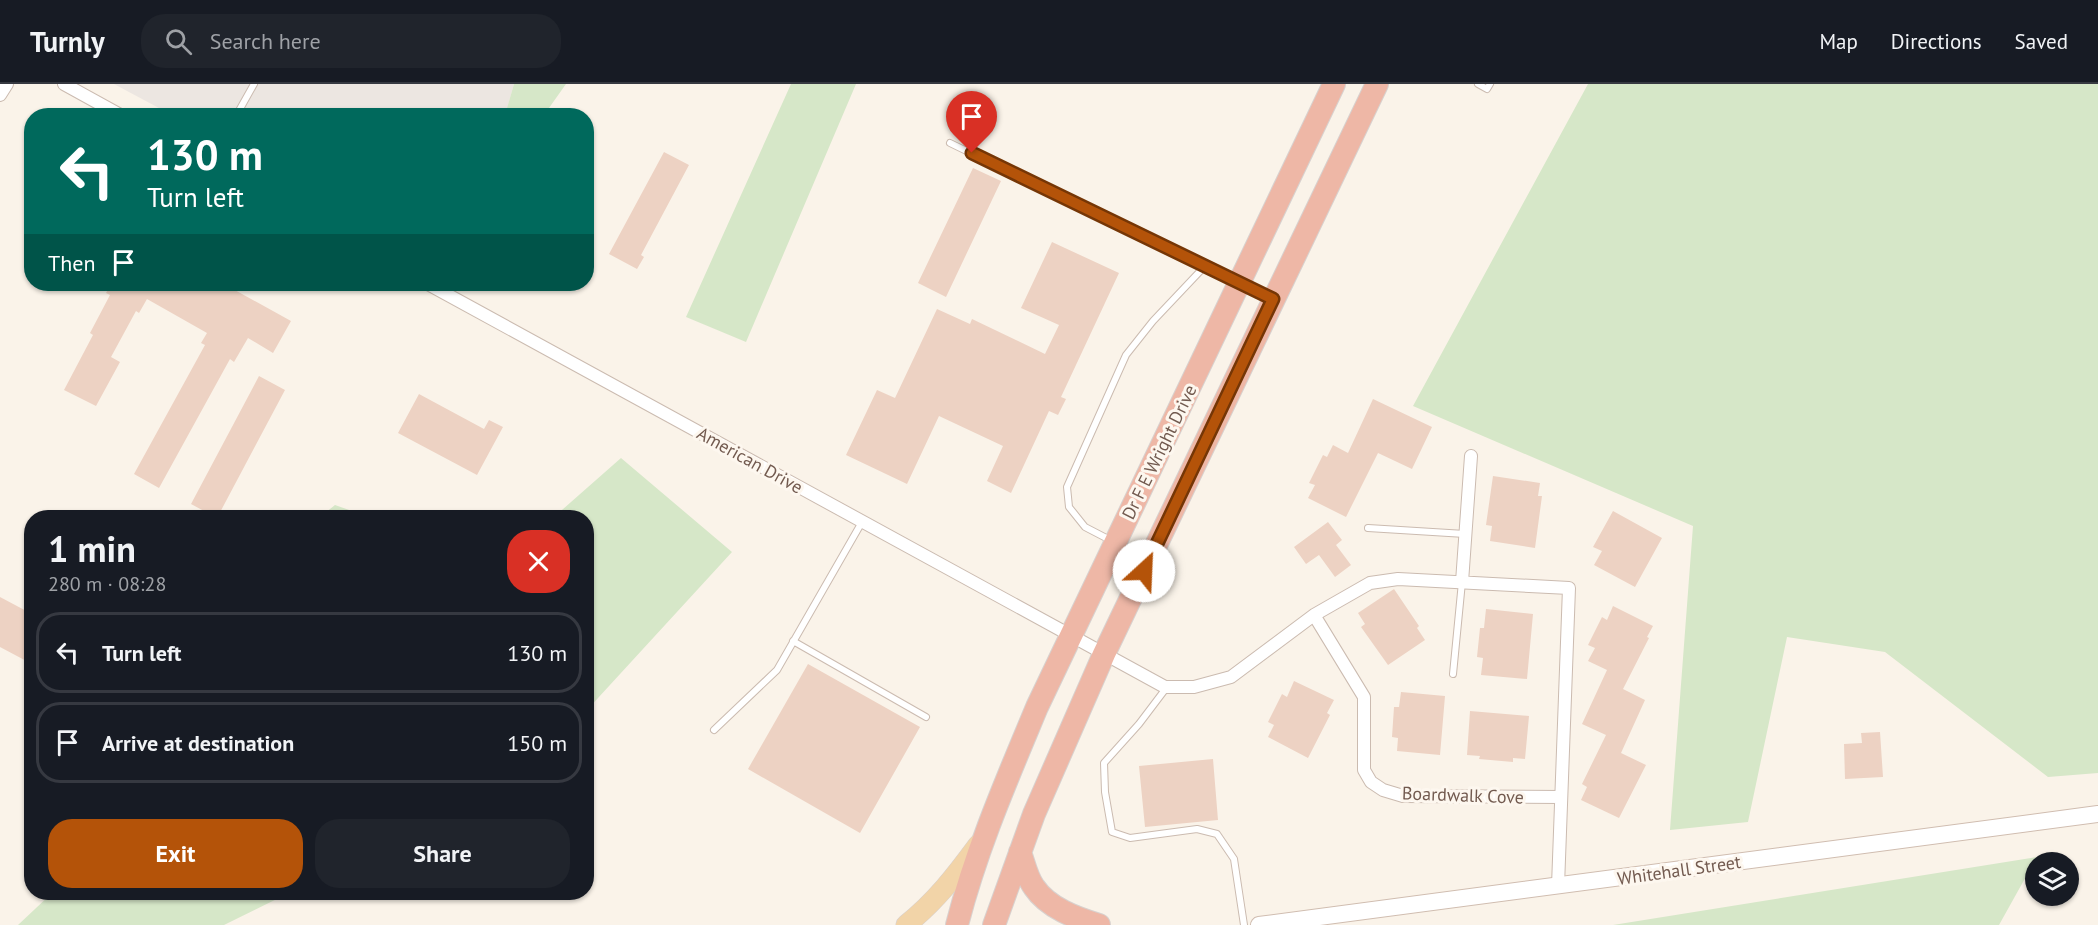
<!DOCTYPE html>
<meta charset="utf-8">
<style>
:root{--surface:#171b24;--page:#20242c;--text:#f1f3f6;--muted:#9ea1a6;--line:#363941;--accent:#b45309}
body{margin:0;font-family:"PT Sans",sans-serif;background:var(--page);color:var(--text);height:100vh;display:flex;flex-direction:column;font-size:22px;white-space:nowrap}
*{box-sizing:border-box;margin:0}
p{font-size:20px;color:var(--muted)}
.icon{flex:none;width:33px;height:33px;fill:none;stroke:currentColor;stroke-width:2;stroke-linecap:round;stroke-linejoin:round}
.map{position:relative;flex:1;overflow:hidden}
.sheet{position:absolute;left:24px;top:426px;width:570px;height:390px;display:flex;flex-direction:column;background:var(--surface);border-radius:24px;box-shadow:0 2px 4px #0004}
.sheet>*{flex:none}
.hud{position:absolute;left:24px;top:24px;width:570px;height:183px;border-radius:24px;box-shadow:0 2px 4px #0004;background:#00695c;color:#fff;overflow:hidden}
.buttons{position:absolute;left:2025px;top:768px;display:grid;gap:12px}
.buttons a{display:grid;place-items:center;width:54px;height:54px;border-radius:50%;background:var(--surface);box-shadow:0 2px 4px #0004;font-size:30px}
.pin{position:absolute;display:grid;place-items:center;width:51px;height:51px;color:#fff;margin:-62px -26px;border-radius:50% 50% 50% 0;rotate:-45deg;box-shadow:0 0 6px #0007}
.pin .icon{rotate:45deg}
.me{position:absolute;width:66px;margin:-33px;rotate:25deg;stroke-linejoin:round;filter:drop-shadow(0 0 4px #0008)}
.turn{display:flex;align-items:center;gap:21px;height:126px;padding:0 24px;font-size:27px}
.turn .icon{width:78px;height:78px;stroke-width:2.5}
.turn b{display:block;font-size:42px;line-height:51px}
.then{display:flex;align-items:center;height:57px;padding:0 24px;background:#0003;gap:12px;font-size:22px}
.round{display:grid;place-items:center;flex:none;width:63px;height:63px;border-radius:24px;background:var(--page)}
.head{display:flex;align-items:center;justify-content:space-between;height:102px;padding:0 24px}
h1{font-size:36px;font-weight:800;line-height:45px}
.button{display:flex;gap:12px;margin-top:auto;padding:12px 24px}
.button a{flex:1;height:69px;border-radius:24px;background:var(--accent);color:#fff;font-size:24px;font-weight:800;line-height:69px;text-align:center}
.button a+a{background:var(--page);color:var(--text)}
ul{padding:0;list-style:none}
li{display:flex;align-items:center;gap:18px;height:81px;margin:0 12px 9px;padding:0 12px;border:3px solid var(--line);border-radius:24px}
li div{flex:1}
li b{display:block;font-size:22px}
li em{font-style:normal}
header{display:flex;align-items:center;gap:36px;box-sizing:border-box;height:84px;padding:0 30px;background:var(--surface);border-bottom:2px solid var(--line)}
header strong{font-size:28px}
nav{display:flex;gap:33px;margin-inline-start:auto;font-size:21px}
.search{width:420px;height:54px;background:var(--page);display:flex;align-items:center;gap:15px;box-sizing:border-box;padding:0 21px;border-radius:24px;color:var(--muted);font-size:22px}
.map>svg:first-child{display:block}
.industrial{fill:#ece6e1}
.green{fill:#d6e7c8}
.building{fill:#edd2c3}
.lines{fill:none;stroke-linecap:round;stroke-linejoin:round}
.lane-casing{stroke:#cbbbb0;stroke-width:8}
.street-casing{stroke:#cbbbb0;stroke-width:14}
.secondary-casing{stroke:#d0bdb0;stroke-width:18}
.primary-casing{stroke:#d8d1ce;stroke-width:21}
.highway-casing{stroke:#d8d1ce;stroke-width:24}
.lane{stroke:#fff;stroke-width:6}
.street{stroke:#fff;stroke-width:12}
.secondary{stroke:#fff;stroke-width:16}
.primary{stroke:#f2d4a8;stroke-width:20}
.highway{stroke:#eeb7a6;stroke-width:22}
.route-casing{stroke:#753606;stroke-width:15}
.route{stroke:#b45309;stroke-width:10}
.labels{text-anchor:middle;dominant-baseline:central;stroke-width:6;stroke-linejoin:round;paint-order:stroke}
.street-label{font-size:18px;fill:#725a4f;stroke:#fdf7ef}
</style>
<header>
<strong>Turnly</strong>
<div class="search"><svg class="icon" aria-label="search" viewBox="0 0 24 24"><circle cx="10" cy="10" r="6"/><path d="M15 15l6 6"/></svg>Search here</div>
<nav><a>Map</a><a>Directions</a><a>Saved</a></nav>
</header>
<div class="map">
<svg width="2098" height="841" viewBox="0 0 2098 841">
<rect width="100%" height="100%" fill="#faf3e9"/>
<path class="industrial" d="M114,0H514L505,32L172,31Z"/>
<path class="green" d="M514,0H566L544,31H505Z
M791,0H856L746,258L686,233Z
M1588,0H2098V689L2048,693L1885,568L1787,553L1748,738L1670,746L1693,442L1413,322Z
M621,374L732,468L587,626L586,434L554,433Z
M335,421L369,433H320Z
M2037,773L1999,841H1613Z
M52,809V808L289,809L224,841H18Z"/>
<path class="building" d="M664,68L689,81L641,171L644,173L637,185L609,170Z
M973,84L1001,97L946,213L918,199Z
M1052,158L1119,189L1061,313L1066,315L1058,331L1049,327L1011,409L987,397L1003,362L939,332L907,400L846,371L877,306L895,314L937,225L970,240L972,235L1045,270L1059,241L1021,224Z
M111,200H224L291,237L273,269L248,254L234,278L230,275L159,404L134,390L205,261L201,259L207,249L147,215L139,229L136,227L111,273L120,278L96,322L64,306L93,251L90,249L110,211L106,209Z
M259,292L285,306L217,434L191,420Z
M419,310L484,345L489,336L503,343L477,391L398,349Z
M1373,315L1432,343L1412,385L1378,369L1346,433L1308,414L1315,401L1309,399L1323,371L1327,373L1333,361L1348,369Z
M1493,392L1540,399L1538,412H1542L1535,464L1490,457L1492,442L1486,441Z
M1613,427L1662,454L1635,503L1594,481L1602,467L1593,463Z
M1328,438L1342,456L1336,461L1351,481L1335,493L1319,471L1306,480L1294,463Z
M1394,505L1419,542L1417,544L1425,556L1388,581L1361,543L1365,540L1358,529Z
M0,513L32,530V580L0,563Z
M1613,522L1653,542L1647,553L1649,554L1623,605L1645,616L1621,669L1646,681L1619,734L1581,716L1587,703L1582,700L1606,651L1582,640L1607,586L1588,577L1595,564L1588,561L1602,533L1607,536Z
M1486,525L1533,530L1527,595L1481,591L1483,574L1477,573L1480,544H1484Z
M808,580L920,643L860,749L748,685Z
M1294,597L1334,616L1327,629L1330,631L1308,674L1268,653L1274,641L1268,638L1282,610L1287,613Z
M1401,608L1445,612L1440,671L1397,667L1398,654L1392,653L1394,623H1399Z
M1470,627L1529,632L1525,675L1513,674V678L1479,675L1480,672L1467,671Z
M1880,648L1883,693L1845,695L1844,660L1862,659L1861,649Z
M1213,675L1218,736L1145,743L1139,682Z"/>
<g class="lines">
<defs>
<path id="lane" d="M1478,0L1487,5L1490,0
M236,32L254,0
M950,59L1271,214
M1368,444L1465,450
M1112,457L1085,443L1069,423L1067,403L1126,271L1153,237L1205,182
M793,557L926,633
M1453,590L1462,498
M1167,603L1139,640L1104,679L1105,708L1112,748L1130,754L1197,745L1217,750L1234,775L1244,841
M714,646L777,586L862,438"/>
<path id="street" d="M64,0L122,32
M0,11L7,0
M428,200L1165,603H1194L1231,593L1314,531L1370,499L1398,495L1569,504L1558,802
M1462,498L1471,372
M1314,531L1364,613V686L1371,698L1383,706L1403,712L1561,713"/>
<path id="secondary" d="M1259,841L2098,730"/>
<path id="primary" d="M906,841C935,818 956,791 978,761"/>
<path id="highway" d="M1020,768C1024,779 1027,794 1034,803C1048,824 1076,834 1099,841
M957,841C976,766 1007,695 1037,623L1334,0
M994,841L1034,730L1104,570L1377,0"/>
</defs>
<use href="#lane" class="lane-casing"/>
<use href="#street" class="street-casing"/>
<use href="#secondary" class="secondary-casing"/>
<use href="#primary" class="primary-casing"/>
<use href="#highway" class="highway-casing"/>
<use href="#lane" class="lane"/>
<use href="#street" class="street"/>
<use href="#secondary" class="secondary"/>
<use href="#primary" class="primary"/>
<use href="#highway" class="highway"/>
</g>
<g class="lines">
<defs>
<path id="route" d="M972,69L1273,215L1144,487"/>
</defs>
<use href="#route" class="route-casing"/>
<use href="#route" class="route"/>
</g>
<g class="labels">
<g class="street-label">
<text transform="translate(1159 368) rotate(-64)">Dr F E Wright Drive</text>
<text transform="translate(750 376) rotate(29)">American Drive</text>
<text transform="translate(1463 711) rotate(2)">Boardwalk Cove</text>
<text transform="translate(1679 786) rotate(-8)">Whitehall Street</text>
</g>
</g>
</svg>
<div class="buttons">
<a><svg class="icon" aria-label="layers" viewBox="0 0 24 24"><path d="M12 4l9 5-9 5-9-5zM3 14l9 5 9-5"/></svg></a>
</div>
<div class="pin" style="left:972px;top:69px;background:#d93025"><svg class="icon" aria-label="arrive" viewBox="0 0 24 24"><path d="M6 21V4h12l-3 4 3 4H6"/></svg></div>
<svg class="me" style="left:1144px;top:487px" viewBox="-20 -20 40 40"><circle r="19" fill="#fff"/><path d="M0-13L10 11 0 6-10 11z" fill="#b45309"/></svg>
<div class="hud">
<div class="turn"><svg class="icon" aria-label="left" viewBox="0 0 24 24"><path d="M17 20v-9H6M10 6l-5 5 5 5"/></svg><div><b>130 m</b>Turn left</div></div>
<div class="then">Then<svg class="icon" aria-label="arrive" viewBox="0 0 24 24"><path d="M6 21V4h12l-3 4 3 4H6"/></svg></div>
</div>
<section class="sheet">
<div class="head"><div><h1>1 min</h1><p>280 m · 08:28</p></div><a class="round" style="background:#d93025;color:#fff"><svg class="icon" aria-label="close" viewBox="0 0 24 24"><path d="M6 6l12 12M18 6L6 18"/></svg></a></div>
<ul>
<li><svg class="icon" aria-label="left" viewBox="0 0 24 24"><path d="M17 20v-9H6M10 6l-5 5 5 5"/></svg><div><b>Turn left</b></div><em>130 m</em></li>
<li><svg class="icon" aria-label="arrive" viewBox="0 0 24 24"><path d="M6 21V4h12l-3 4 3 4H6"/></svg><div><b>Arrive at destination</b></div><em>150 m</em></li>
</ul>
<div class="button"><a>Exit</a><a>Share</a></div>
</section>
</div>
